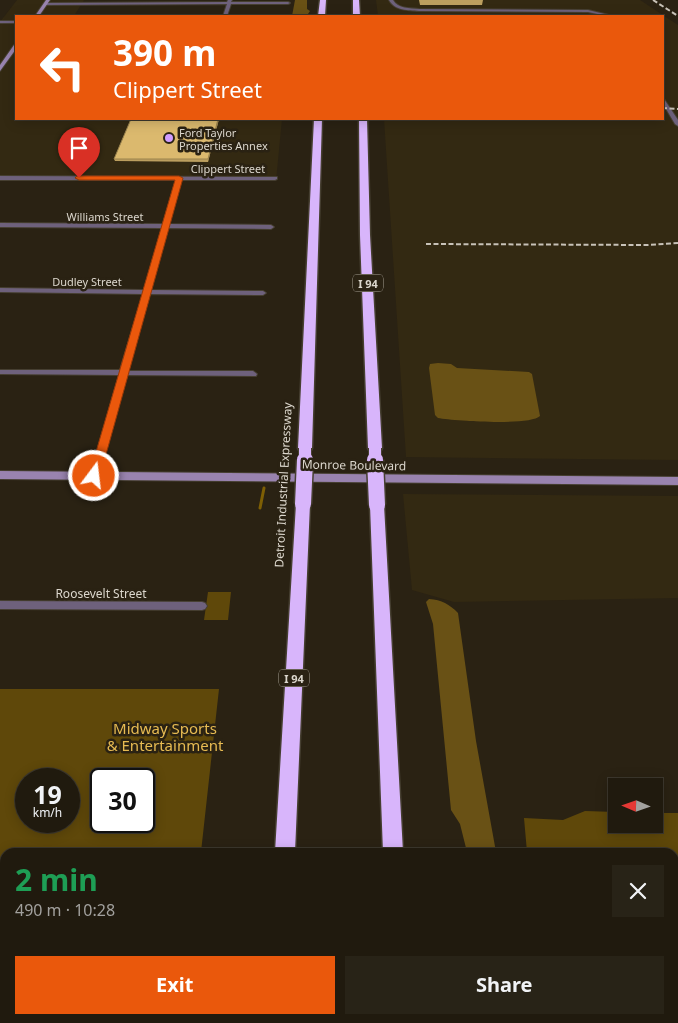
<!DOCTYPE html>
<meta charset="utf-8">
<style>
:root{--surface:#201a0e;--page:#282317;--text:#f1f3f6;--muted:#a2a19e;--line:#3d382e;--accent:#ea580c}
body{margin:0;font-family:"Noto Sans",sans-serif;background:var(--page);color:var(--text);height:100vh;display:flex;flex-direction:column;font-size:19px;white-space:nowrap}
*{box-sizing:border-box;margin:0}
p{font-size:16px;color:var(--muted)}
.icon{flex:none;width:28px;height:28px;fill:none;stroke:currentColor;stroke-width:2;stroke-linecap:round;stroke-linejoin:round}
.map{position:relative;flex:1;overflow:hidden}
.panel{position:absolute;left:0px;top:848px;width:679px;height:176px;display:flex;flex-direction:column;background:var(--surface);border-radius:15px 15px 0 0;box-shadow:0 2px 12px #0003,0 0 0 1px var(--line)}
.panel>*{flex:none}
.banner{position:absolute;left:15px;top:15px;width:649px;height:105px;border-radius:0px;box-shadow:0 2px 12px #0003,0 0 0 1px var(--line);background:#ea580c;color:#fff;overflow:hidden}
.needle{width:32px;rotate:272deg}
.fabs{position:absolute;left:608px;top:778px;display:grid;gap:10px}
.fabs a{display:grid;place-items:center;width:55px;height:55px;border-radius:0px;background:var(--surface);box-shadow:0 2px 12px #0003,0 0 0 1px var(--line);font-size:25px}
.speed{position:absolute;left:15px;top:768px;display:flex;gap:10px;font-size:25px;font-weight:700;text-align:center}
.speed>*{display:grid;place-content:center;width:65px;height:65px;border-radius:50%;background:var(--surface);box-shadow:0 2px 12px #0003,0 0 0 1px var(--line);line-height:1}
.speed small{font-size:12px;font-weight:400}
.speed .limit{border:2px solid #111;border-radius:8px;background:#fff;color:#111}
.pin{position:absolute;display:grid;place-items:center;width:42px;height:42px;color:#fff;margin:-51px -21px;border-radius:50% 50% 50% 0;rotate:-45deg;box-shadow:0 0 5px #0007}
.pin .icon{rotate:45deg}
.me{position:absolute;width:55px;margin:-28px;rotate:15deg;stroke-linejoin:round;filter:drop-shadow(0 0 4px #0008)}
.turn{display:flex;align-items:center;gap:18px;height:105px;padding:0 15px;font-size:22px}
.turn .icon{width:65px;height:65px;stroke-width:2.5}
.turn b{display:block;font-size:35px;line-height:42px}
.round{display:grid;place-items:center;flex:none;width:52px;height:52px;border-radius:0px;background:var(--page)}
.summary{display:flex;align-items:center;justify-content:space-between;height:85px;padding:0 15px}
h1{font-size:30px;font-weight:700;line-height:38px;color:#1e9e55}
.primary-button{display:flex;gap:10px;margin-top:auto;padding:10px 15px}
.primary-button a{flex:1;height:58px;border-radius:0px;background:var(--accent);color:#fff;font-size:20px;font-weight:700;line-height:58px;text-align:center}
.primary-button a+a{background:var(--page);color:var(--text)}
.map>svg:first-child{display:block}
.built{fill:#332912}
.green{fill:#5f480a;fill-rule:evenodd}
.forest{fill:#695115}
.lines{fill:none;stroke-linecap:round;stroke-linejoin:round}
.stream{stroke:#7e5f04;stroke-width:3}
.street-casing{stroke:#463f31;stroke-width:2}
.secondary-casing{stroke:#463f31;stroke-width:2}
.highway-casing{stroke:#463f31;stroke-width:3}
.street{fill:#6e617c;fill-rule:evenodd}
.secondary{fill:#9983af;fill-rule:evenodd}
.highway{fill:#d8b5fb;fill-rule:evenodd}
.rail{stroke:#c8c2b8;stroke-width:2;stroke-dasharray:5 2.5;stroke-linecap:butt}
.highway-bridge-far1-casing{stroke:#463f31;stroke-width:14;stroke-linecap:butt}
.highway-bridge-casing{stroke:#463f31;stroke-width:19;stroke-linecap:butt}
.highway-bridge-far1{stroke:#d8b5fb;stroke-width:12}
.highway-bridge{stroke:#d8b5fb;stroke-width:16}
.wall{fill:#bc9f5f}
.shaded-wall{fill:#99824d}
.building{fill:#dbb96e;stroke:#99824d}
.route{fill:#ea580c;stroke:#983908}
.poi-dot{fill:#d09dff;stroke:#2a2213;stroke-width:2}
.labels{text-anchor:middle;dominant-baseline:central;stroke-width:5;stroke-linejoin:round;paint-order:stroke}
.far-poi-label{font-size:11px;fill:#dcd7cd;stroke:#2a2213;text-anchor:start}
.far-street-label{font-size:11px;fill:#dcd7cd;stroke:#2a2213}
.shield{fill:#2a2213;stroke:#a7a195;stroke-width:1}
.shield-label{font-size:11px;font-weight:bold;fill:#dcd7cd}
.street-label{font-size:12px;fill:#dcd7cd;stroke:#2a2213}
.near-park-label{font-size:15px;fill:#e7bb52;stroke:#2a2213}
</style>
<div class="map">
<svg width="678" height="1023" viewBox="0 0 678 1023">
<rect width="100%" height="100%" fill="#2a2213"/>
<path class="built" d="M17,0H84L74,16H16V119H282L276,181L0,178V22Z
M376,0H640L678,25V460L406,457L384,119H662V16H378Z
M403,494L678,496V598L454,602L412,590Z"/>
<path class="green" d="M208,592H231L228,620H204Z
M0,689H219L201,852H5V1019H182V1023H0ZM26,779H69V821H26ZM101,779H144V821H101Z
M585,811L616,812V824H654V813H678V1023H554L553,1019H674V852H527L524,818L563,820Z"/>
<path class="forest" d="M295,0H307V9L310,11L308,14L311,16H292Z
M438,363L451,364L457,368L529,372L532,374L540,416C530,426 455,421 438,418L435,415L429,368L430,364Z
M429,599C442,600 449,604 458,613L476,741L496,852H467L460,824L451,810L433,624L426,602Z"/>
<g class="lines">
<path class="stream" d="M260,508L264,488"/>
<defs>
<path id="street" d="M228,0H232L231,2H288L290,3L288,4H231L227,16H223L227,4L46,5L44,4L46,3L227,2Z
M389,0H393C398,9 410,8 419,9L588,10L613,16H607L588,12L419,11C408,10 395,11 389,0Z
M0,21H16V23H0Z
M662,96L678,120V126L675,124L662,102Z
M0,176L277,177V179L275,180H181L169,224L271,225L274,227L271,229L168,228L150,290L263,291L266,293L263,295L149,294L128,371H253L257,374L256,376L126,375L98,476L94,479L91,478L90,476L119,375L0,374V370H120L143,294L0,292V288L144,290L162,228L0,227V223L163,224L176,180H0Z
M0,601L202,602L205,603L207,606L205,609L202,610L0,609Z"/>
<path id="secondary" d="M46,0H50L39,16H35Z
M14,45H16V49L0,71V65Z
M0,471L678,477V485L0,479Z"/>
<path id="highway" d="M320,0H326L325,16H318Z
M353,0H359L360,16H353Z
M314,119H322L312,448L310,452L305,453L300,452L298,448Z
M359,119H367L370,235L382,448L380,452L375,453L370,452L368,448L360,235Z
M303,498L308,500L310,504L295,852H275L296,504L298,500Z
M377,499L382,501L384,505L403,852H383L370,505L372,501Z
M267,1019H289L290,1023H266Z
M388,1019H410L411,1023H387Z"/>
</defs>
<use href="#street" class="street-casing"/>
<use href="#secondary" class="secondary-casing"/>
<use href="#highway" class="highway-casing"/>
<use href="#street" class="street"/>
<use href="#secondary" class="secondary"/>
<use href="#highway" class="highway"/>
<path class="rail" d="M653,0L678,16
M662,108L678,109
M426,244L648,245L678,243"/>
<defs>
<path id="highway-bridge-far1" d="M375,448V461
M305,461V448"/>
<path id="highway-bridge" d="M375,460L377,505
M303,504L305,460"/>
</defs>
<use href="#highway-bridge-far1" class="highway-bridge-far1-casing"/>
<use href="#highway-bridge" class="highway-bridge-casing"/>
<use href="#highway-bridge-far1" class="highway-bridge-far1"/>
<use href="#highway-bridge" class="highway-bridge"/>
</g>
<path class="wall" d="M419,0H483L482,5H420Z
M219,119L208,162L115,161L114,159Z"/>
<path class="shaded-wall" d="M218,119H219L208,162V159Z"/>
<path class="building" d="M131,119H218L208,159H114Z"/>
<path class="route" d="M77,176H179L183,178L100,476L94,480L89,476L175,180H79L75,178Z"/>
<circle class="poi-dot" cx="169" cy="138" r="5"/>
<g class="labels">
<g class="far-poi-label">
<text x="179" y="132">Ford Taylor<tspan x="179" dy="13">Properties Annex</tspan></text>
</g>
<g class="far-street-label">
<text x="228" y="168">Clippert Street</text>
<text x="105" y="216">Williams Street</text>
<text x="87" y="281">Dudley Street</text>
</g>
<g class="shield">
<rect x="353" y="274.5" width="30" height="17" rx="4"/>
<rect x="279" y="669.5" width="30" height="17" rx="4"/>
</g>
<g class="shield-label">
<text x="368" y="283">I 94</text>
<text x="294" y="678">I 94</text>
</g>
<g class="street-label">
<text transform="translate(354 465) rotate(1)">Monroe Boulevard</text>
<text transform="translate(283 485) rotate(-87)">Detroit Industrial Expressway</text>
<text x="101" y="593">Roosevelt Street</text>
</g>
<g class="near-park-label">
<text x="165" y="728">Midway Sports<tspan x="165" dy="17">&amp; Entertainment</tspan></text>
</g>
</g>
</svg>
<div class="fabs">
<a><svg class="needle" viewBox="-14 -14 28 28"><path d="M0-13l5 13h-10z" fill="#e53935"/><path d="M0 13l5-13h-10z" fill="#a2a19e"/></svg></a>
</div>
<div class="speed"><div>19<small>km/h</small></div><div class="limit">30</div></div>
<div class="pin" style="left:79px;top:178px;background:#d93025"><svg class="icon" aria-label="arrive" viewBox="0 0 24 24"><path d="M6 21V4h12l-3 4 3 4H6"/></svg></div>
<svg class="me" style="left:94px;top:476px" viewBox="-20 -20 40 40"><circle r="17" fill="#ea580c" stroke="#fff" stroke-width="3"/><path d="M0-11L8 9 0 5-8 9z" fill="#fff"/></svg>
<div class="banner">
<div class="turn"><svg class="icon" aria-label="left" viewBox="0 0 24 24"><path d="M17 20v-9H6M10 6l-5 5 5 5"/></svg><div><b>390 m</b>Clippert Street</div></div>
</div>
<section class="panel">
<div class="summary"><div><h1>2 min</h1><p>490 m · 10:28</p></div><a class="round"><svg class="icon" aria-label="close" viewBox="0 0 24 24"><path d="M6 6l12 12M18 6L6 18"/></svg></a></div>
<div class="primary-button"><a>Exit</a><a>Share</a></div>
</section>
</div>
